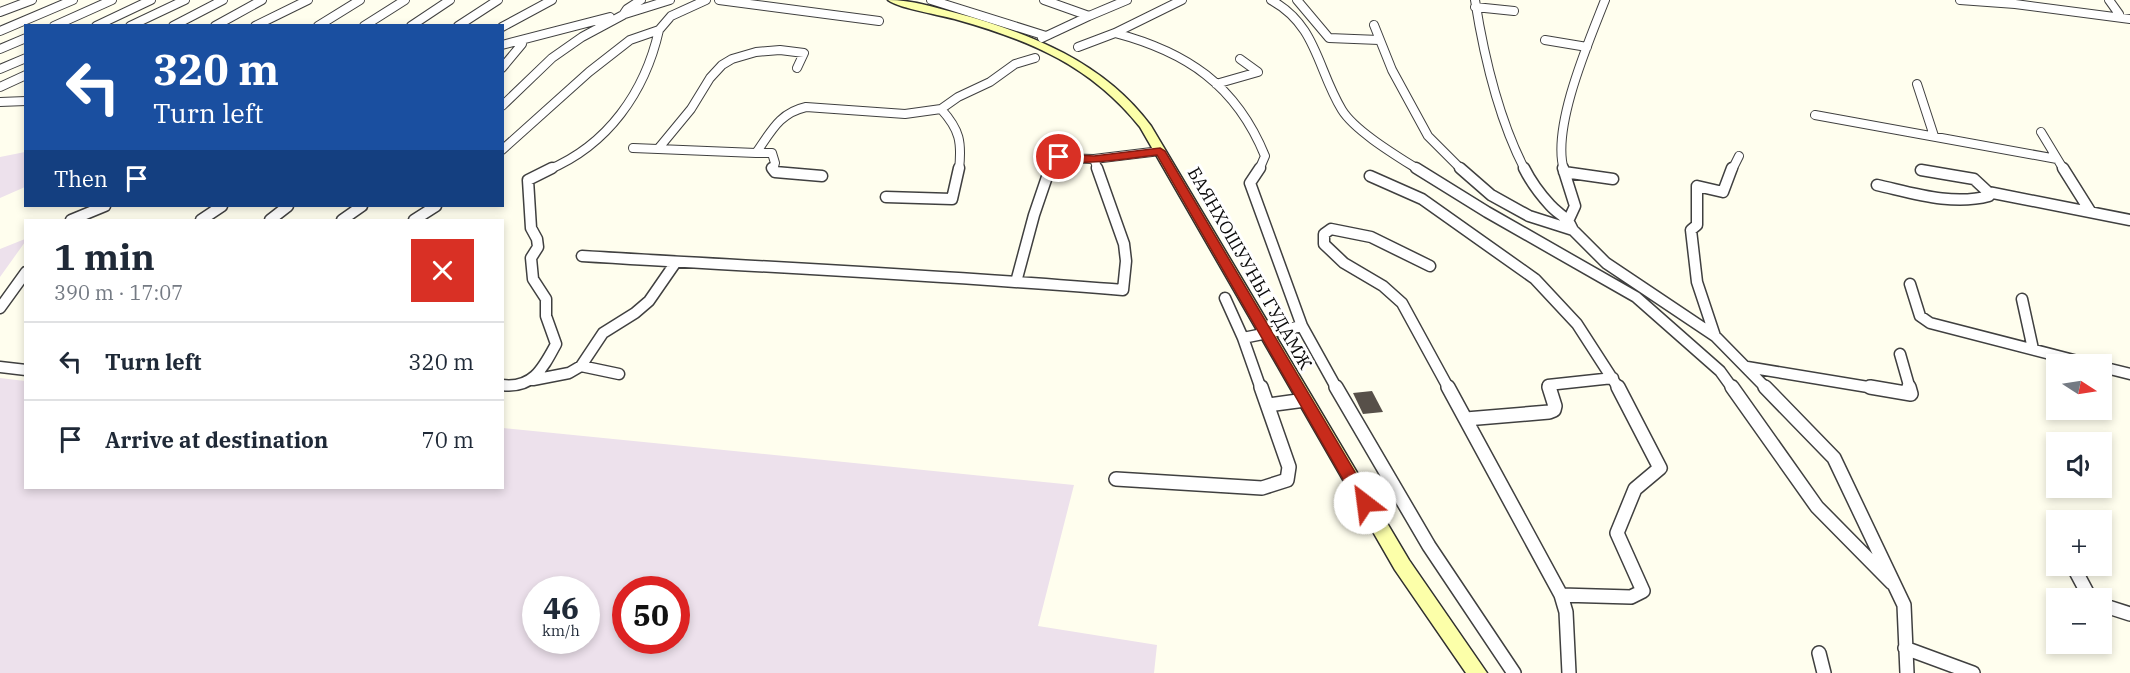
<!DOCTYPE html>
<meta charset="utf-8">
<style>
:root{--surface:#fff;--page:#f2f2f3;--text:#1f2937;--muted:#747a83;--line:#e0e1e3}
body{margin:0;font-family:"IBM Plex Serif",serif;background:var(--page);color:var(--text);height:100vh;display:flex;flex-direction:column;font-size:22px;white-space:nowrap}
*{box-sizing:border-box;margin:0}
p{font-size:20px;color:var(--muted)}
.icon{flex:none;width:33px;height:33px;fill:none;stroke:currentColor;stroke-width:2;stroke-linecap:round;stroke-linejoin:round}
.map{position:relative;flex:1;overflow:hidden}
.side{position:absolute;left:24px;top:219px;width:480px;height:270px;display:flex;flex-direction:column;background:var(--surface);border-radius:0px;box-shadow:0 3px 9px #0003}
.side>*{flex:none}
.top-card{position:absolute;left:24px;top:24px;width:480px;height:183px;border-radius:0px;box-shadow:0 3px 9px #0003;background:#1a4fa0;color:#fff;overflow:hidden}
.needle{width:39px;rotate:102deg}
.tools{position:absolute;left:2046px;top:354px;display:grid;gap:12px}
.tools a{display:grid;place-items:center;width:66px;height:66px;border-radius:0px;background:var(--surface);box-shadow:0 3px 9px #0003;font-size:30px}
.speed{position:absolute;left:522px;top:576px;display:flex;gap:12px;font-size:30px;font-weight:700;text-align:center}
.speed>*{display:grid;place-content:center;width:78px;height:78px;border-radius:50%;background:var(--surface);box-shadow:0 3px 9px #0003;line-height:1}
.speed small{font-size:15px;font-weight:400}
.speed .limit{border:9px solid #d22;background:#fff;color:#111}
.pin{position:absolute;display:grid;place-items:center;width:51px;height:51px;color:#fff;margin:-26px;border:3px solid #fff;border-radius:50%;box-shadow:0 2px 6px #0007}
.me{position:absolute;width:66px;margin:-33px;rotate:330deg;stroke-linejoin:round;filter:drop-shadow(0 0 4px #0008)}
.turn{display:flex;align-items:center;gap:21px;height:126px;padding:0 30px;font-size:27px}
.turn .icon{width:78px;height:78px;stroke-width:2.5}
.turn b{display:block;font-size:42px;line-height:51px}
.then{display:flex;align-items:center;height:57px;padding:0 30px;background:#0003;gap:12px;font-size:22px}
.round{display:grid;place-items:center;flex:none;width:63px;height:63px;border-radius:0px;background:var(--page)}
.overview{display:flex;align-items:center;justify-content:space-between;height:102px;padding:0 30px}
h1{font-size:36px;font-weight:800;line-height:45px}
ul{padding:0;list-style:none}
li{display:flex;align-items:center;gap:18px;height:78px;padding:0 30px;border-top:2px solid var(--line)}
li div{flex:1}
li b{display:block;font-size:22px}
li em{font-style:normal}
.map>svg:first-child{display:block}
.industrial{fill:#ede1ec;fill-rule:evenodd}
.building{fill:#575049}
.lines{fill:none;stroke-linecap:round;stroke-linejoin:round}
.minor-far2-casing{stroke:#404040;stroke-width:10}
.minor-far1-casing{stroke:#404040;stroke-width:13}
.minor-casing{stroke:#404040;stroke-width:16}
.secondary-casing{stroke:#2f2f2f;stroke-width:3}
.minor-far2{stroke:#fff;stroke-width:8}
.minor-far1{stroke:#fff;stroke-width:10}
.minor{stroke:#fff;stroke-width:13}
.secondary{fill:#fcffa9;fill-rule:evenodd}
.route{fill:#c82b1b;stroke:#821c12;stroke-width:1.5}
.labels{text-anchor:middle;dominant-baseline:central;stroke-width:6;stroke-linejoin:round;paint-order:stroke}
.street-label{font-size:18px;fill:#0d0d0d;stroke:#fff}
</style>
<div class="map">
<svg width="2130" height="673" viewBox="0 0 2130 673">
<rect width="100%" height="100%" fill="#fffeee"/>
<path class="industrial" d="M25,152V187L0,198V157Z
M25,239V242L0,277V249Z
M0,378L25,381L26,488H502L503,428L1074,485L1038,626L1157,645L1154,673H0ZM536,590H586V640H536ZM626,590H676V640H626Z"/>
<path class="building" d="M1372,391L1383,412L1363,414L1353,393Z"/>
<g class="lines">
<defs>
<path id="minor-far2" d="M719,0L879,21
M931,0L1046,36
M1271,0C1317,25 1317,69 1342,110C1355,131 1397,156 1419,170
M1297,0L1329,38L1379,40
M1475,0C1484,57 1498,118 1525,170
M1960,0L2015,4L2130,19
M2109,0L2119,14
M1475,7L1514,11
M0,12L32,0
M625,14L670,0
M1089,16L1127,0
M1374,25L1392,70L1428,136L1462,170
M54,26L112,0
M96,26L151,0
M130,26L185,0
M173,26L223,0
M215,26L262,0
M255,26L308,0
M318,26L360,0
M364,26L405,0
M411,26L450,0
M458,26L498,0
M502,27L552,0
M0,31L73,0
M1115,33C1187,52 1236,85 1265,156L1259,170
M1042,38L1089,16L1044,0
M1545,40L1587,47
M502,45L610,17
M1078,47L1115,33L1182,0
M0,49L26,38
M502,68L522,44V40
M797,68L804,53L780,50L756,52L732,59L722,65L710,78L691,109L658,149L756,153C771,132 779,113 806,107L905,114L941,109L958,97L990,82L1015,64L1035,58
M0,69L26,58
M1216,84L1258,72L1240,59
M1917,84L1934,136
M0,87L26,75
M0,102L26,101
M502,106L552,58L582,37L623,15L627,9L641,0
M941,109C960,130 962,142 959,170
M1815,115L2057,159
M2041,132L2064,170
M633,148L658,149
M502,150L589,72L630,40L659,30L671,16L706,0
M756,153H772L775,163L773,170
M1094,159L1098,170
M548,170C608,145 645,92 659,30
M1050,170L1054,158L1094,159L1160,151
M1564,170C1551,128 1589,41 1605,0
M1732,170L1739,156"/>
<path id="minor-far1" d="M772,168L775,172L822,176
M1416,168L1487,212L1636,297L1720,371L1733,389
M1460,168L1491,195L1529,216L1573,230L1606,263L1715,336L1767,389
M1524,168C1531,182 1539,193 1550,205C1559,215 1568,217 1573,230
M1563,168L1575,206L1569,219
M2063,168L2090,211
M1921,170L1974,179L1988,192
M1564,172L1613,179
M1370,176L1422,199L1535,279L1577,324L1619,389
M1877,185C1913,193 1952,206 1989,196L1988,192L2130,220
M886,197L952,199L959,168
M71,220L105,206
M201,220L222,206
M270,220L288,206
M342,220L362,206
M414,220L436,206
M582,256C762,267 943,275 1123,290L1126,261L1124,244L1097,168
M1430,266L1371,237L1331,229L1324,234V244L1344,263L1383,286L1402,303L1449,389
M1016,282L1034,215L1050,168
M1910,284L1920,316L1930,323L2089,364
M1225,298L1243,338L1261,389
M2022,299L2033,349
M0,308L26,272
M1302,326L1337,389
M1715,336L1697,282L1691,230L1697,225V186L1723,192L1732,168
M1243,338L1302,326L1250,183L1260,168
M1900,354L1910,389
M0,367L26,370
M1747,367L1880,389
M2102,367L2130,374
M619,374L581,366L603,333L635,313L649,301L676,262
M533,380L569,373L581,366
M502,385C533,389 543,368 556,344L546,316V299L533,279L531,258L538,247L537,239L531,228L528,180L552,168
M1549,389L1548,385L1613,378"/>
<path id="minor" d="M1336,387L1429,546L1514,673
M1448,387L1561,595L1566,612L1569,673
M1732,387L1817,507L1892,583
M1765,387L1834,458L1904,605L1907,673
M1870,387L1911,394L1909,387
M1268,405L1305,400
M1466,419L1549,412L1554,410L1555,406L1549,387
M1116,479L1262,488L1287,480L1289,467L1261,387
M2073,566L2090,598
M1561,595L1631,597L1643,591L1617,533L1635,489L1660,468L1618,387
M2102,605L2130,614
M1905,648L1973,673
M1819,653L1824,673"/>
<path id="secondary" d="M888,0C912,0 933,7 956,13C1030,33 1104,62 1151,126L1409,560L1487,673H1466L1395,570L1140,127C1091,66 1032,41 958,20C942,15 900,9 888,0Z"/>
</defs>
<use href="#minor-far2" class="minor-far2-casing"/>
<use href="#minor-far1" class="minor-far1-casing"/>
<use href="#minor" class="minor-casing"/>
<use href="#secondary" class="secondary-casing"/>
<use href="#minor-far2" class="minor-far2"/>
<use href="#minor-far1" class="minor-far1"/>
<use href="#minor" class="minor"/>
<use href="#secondary" class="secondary"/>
</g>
<path class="route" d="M1160,148L1165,151L1371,499L1373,503L1371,507H1359L1157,155C1136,157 1069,169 1054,157L1059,154L1094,156Z"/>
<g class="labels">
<g class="street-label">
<text transform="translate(1250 268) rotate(60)">БАЯНХОШУУНЫ ГУДАМЖ</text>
</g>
</g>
</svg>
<div class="tools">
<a><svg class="needle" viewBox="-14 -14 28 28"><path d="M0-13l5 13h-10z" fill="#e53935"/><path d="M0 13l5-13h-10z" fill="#747a83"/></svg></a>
<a><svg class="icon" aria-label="sound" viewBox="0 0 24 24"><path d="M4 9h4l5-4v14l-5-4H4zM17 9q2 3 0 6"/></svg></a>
<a>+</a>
<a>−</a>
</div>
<div class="speed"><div>46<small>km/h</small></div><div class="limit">50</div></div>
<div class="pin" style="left:1059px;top:157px;background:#d93025"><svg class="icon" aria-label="arrive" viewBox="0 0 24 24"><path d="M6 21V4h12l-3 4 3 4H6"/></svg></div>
<svg class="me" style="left:1365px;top:503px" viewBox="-20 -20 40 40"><circle r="19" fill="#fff"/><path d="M0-13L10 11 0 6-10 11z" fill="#c82b1b"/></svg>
<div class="top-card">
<div class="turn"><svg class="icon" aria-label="left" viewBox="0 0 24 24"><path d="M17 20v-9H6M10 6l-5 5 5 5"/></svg><div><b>320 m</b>Turn left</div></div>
<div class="then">Then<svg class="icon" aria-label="arrive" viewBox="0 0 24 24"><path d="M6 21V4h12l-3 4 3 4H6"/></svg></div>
</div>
<section class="side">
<div class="overview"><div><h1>1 min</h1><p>390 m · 17:07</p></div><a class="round" style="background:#d93025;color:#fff"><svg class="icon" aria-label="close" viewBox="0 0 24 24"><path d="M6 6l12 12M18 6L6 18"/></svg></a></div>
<ul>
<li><svg class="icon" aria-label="left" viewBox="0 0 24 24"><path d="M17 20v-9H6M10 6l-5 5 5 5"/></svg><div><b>Turn left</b></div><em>320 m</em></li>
<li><svg class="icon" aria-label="arrive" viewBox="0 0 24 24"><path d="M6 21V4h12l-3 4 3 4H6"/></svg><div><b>Arrive at destination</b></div><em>70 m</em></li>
</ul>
</section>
</div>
